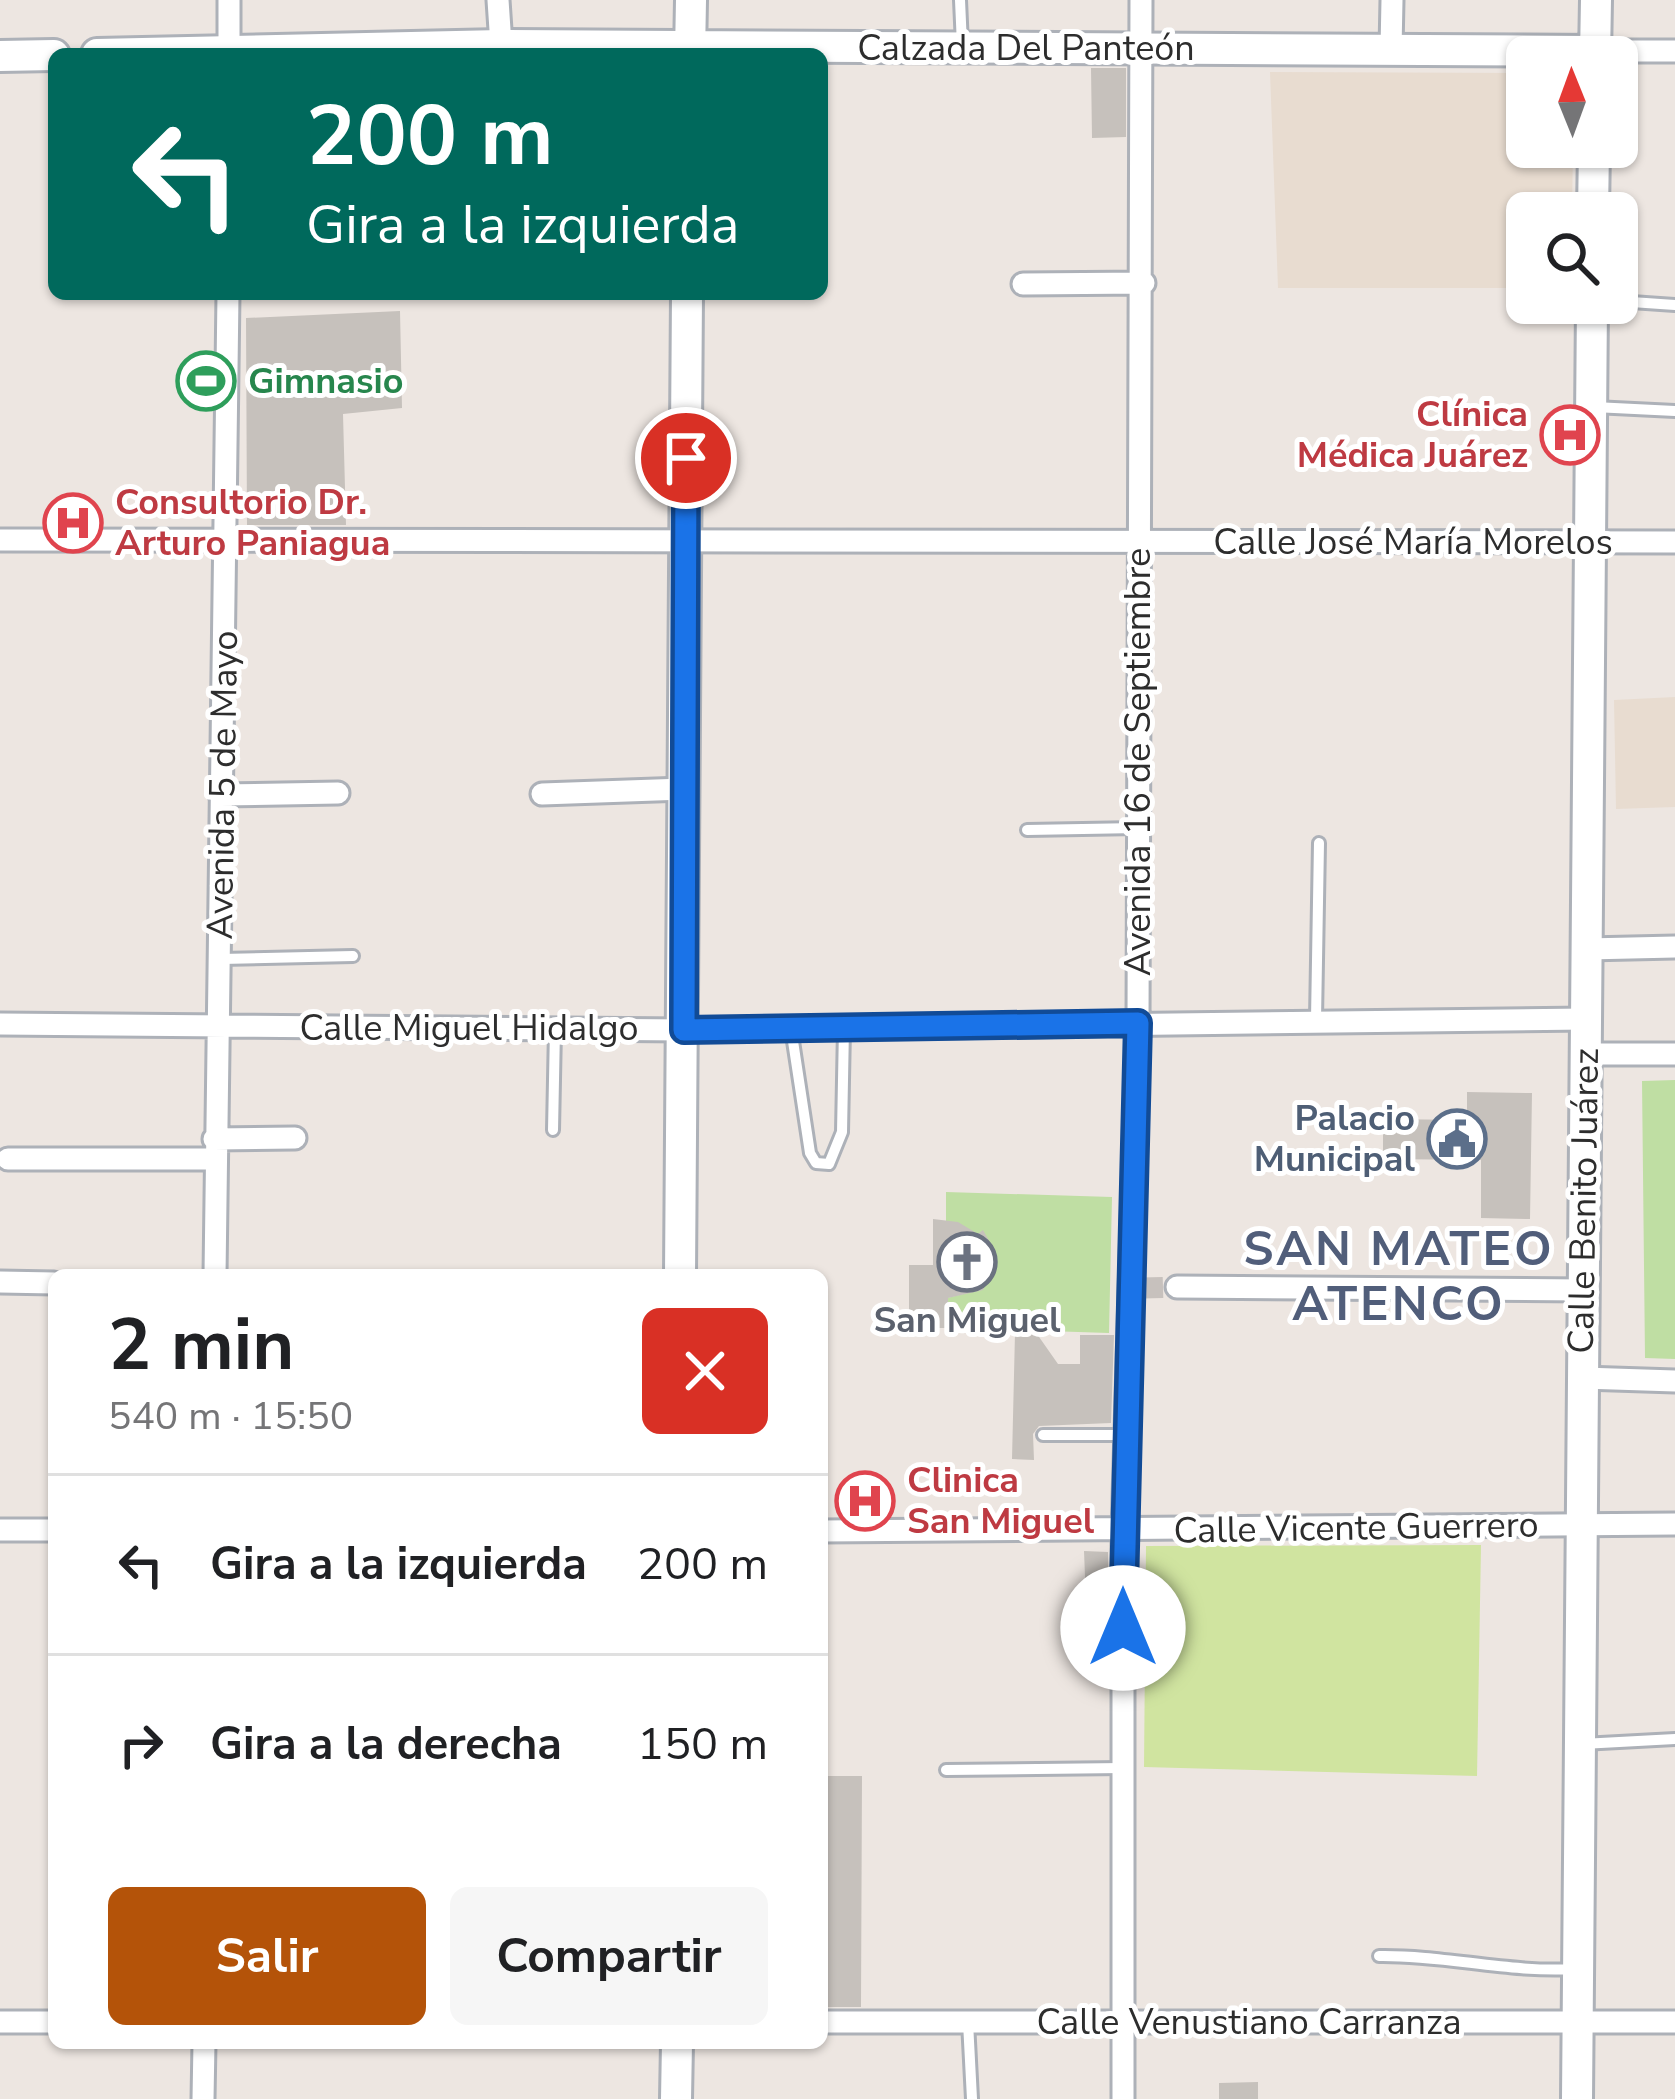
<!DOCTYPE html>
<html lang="es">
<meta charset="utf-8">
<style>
:root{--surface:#fff;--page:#f6f6f6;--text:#202124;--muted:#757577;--line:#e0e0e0;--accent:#b45309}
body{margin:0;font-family:"Nunito Sans",sans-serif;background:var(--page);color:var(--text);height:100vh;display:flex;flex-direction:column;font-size:45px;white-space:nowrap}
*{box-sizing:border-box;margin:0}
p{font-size:39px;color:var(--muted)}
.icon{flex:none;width:66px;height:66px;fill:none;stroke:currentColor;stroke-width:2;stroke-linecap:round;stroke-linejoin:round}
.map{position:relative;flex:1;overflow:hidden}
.sheet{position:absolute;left:48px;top:1269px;width:780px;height:780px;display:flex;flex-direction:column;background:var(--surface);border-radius:18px;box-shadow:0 3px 9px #0004}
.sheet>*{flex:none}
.guide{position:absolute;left:48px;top:48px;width:780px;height:252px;border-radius:18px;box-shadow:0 3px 9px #0004;background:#00695c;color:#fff;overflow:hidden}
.needle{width:78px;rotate:359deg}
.fabs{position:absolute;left:1506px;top:36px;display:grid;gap:24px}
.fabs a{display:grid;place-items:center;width:132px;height:132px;border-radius:18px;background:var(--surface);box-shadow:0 3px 9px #0004;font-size:60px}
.pin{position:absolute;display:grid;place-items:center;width:102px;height:102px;color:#fff;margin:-51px;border:6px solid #fff;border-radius:50%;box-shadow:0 3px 12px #0007}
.me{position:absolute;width:132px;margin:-66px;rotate:0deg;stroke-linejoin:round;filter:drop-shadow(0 0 9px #0008)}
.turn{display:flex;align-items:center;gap:42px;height:252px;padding:0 60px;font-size:54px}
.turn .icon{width:156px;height:156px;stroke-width:2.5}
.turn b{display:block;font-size:84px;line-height:102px}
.round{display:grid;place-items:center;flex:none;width:126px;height:126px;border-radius:18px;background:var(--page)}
.summary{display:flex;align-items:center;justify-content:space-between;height:204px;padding:0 60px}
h1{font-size:72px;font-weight:700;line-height:90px}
.cta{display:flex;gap:24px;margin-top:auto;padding:24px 60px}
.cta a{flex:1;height:138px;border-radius:18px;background:var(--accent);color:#fff;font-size:48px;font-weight:700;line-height:138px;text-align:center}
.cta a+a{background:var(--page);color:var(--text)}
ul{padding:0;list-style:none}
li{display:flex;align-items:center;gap:36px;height:180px;padding:0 60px;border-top:3px solid var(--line)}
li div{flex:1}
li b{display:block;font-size:45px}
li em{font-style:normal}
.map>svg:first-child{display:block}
.education{fill:#e8dcd0}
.green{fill:#bfdea3}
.pitch{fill:#d0e4a0}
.building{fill:#c6c1bc}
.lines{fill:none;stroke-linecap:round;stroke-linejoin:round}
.street-tunnel{stroke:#c7c1bd;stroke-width:21;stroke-dasharray:21 10;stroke-linecap:butt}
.lane-casing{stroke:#adb1b8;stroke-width:16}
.street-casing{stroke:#adb1b8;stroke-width:27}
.secondary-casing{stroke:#adb1b8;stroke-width:36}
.lane{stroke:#fff;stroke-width:10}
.street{stroke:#fff;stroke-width:21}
.secondary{stroke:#fff;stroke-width:30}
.route-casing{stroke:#114b97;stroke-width:30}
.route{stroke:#1a73e8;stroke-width:21}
.labels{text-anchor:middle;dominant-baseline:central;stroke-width:10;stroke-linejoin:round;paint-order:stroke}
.street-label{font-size:36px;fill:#2d2d2d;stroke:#fff}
.leisure-label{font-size:36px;font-weight:bold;fill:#27864d;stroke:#fff;text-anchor:start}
.health-label{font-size:36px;font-weight:bold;fill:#be3a42;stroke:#fff;text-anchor:start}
.service-label{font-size:36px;font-weight:bold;fill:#4e5e75;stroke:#fff;text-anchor:end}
.worship-label{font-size:36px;font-weight:bold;fill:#5b616d;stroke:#fff}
.district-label{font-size:48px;font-weight:bold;letter-spacing:3px;fill:#515e7a;stroke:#fff}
</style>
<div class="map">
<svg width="1675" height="2099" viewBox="0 0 1675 2099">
<rect width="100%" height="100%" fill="#ede6e1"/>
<path class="education" d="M1270,72L1527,73V147H1573L1572,213H1527V288H1278Z
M1675,697V807L1616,809L1614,700Z"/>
<path class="green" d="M1675,1080V1359L1645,1358L1642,1081Z
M946,1192L1112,1197L1109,1333L948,1328L947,1298L983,1289C994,1268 995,1252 983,1231L978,1234L946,1221Z"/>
<path class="pitch" d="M1481,1545L1477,1776L1144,1767L1146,1546Z"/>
<path class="building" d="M1091,68H1126V137L1092,138Z
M400,311L402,408L343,414L346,525H247L246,318Z
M1467,1092L1532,1093L1530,1219L1481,1218V1160L1383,1159V1119L1467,1120Z
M933,1219L958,1222L978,1234L983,1230L992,1246V1272L983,1290L948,1298V1328H909V1265H933Z
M1015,1333L1037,1334L1058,1364H1080V1335H1114L1111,1423L1039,1426L1033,1434L1034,1460L1012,1459Z
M1084,1551L1108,1552V1627H1087Z
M822,1776H862L861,2007H822Z
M1258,2082V2099H1219V2083Z"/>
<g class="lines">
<path class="street-tunnel" d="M1142,1288L1177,1287"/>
<defs>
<path id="lane" d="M960,0L962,45
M1617,301L1675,305
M1594,407L1675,411
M1027,830L1138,828
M221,959L353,956
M1316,1019L1319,843
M791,1028L810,1153L816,1163L829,1164L842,1132L844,1028
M553,1130L555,1029
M1043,1435H1124
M1582,1744L1675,1739
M946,1770L1123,1768
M1379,1956C1446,1955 1508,1973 1575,1969
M968,2022L972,2099"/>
<path id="street" d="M498,0L501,45
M1391,49L1392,0
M1596,51H1675
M229,54V0
M1023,284L1144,283
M0,540L1675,542
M542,794L684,789
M220,795L338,793
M1587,949L1675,947
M0,1024L684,1030L1586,1019
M1586,1054H1675
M214,1139L295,1138
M8,1159H214
M215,1275L228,294
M0,1282L54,1283
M1177,1287L1584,1290
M1583,1378L1675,1381
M0,1530H54
M822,1531L1675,1524
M0,2022H54
M822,2022H1675
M203,2099L204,2043
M1123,2099V1531L1138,1023L1141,0"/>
<path id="secondary" d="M97,54L501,45L1596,51
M690,54L691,0
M0,56L54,55
M1595,57L1596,0
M1593,213L1594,147
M680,1275L687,294
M676,2099L677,2043
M1577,2099L1592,303"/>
</defs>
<use href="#lane" class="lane-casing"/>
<use href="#street" class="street-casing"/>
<use href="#secondary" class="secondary-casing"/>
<use href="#lane" class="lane"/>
<use href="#street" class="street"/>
<use href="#secondary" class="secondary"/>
</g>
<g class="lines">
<defs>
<path id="route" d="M686,458L684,1030L1138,1023L1123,1628"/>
</defs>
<use href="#route" class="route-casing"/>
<use href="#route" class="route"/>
</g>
<defs>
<symbol id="stadium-ring" viewBox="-11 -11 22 22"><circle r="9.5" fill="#fff" stroke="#2e9e5b" stroke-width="1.5"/><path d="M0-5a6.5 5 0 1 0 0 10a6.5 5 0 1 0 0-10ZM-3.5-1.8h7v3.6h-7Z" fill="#2e9e5b"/></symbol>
<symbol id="hospital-ring" viewBox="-11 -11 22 22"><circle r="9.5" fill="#fff" stroke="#e0444e" stroke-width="1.5"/><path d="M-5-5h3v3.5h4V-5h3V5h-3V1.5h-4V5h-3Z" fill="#e0444e"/></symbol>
<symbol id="civic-ring" viewBox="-11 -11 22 22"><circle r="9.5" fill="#fff" stroke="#5c6f8a" stroke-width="1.5"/><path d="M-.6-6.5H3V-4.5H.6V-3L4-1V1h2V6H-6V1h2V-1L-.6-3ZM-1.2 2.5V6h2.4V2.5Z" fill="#5c6f8a"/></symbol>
<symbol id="church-ring" viewBox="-11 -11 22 22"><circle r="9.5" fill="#fff" stroke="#6b7280" stroke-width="1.5"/><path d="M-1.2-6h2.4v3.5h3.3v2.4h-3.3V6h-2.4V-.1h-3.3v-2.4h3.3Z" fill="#6b7280"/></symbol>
</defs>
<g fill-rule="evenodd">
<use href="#stadium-ring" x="173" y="348" width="66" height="66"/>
<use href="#hospital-ring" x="1537" y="402" width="66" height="66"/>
<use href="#hospital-ring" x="40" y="490" width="66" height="66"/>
<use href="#civic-ring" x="1424" y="1106" width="66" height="66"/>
<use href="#church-ring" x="934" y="1229" width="66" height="66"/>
<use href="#hospital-ring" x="832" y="1468" width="66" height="66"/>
</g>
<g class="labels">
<g class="street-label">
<text x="1026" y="48">Calzada Del Panteón</text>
<text x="1413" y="542">Calle José María Morelos</text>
<text transform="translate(1138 762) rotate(-90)">Avenida 16 de Septiembre</text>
<text transform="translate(223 785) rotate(-89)">Avenida 5 de Mayo</text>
<text x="469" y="1028">Calle Miguel Hidalgo</text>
<text transform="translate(1584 1201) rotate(-89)">Calle Benito Juárez</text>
<text transform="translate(1356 1528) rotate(-1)">Calle Vicente Guerrero</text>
<text x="1249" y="2022">Calle Venustiano Carranza</text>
</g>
<g class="leisure-label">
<text x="248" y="381">Gimnasio</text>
</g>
<g class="health-label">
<text x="1528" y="414" text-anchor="end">Clínica<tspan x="1528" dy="41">Médica Juárez</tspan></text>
<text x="115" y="502">Consultorio Dr.<tspan x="115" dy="41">Arturo Paniagua</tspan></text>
<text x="907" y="1480">Clinica<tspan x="907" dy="41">San Miguel</tspan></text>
</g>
<g class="service-label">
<text x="1415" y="1118">Palacio<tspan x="1415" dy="41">Municipal</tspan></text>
</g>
<g class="worship-label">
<text x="967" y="1320">San Miguel</text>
</g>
<g class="district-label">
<text x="1399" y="1249">SAN MATEO<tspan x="1399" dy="55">ATENCO</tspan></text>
</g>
</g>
</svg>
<div class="fabs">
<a><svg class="needle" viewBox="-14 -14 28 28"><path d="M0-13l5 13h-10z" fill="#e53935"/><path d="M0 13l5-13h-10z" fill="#757577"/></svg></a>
<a><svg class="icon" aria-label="search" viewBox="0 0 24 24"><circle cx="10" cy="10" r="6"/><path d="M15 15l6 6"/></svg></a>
</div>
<div class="pin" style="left:686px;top:458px;background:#d93025"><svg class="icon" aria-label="arrive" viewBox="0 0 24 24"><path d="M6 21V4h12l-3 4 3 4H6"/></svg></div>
<svg class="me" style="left:1123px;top:1628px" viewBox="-20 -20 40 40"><circle r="19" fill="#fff"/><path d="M0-13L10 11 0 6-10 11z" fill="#1a73e8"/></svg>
<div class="guide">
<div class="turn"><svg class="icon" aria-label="left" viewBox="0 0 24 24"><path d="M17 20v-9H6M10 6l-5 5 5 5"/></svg><div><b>200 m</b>Gira a la izquierda</div></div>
</div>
<section class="sheet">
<div class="summary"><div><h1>2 min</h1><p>540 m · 15:50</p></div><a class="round" style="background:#d93025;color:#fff"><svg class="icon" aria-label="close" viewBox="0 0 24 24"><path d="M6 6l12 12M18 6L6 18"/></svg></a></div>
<ul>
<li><svg class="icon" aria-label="left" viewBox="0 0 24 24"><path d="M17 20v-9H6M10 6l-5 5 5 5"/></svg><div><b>Gira a la izquierda</b></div><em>200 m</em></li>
<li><svg class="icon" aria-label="right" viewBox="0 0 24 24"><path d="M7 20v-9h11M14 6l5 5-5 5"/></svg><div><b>Gira a la derecha</b></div><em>150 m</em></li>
</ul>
<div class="cta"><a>Salir</a><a>Compartir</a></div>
</section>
</div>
